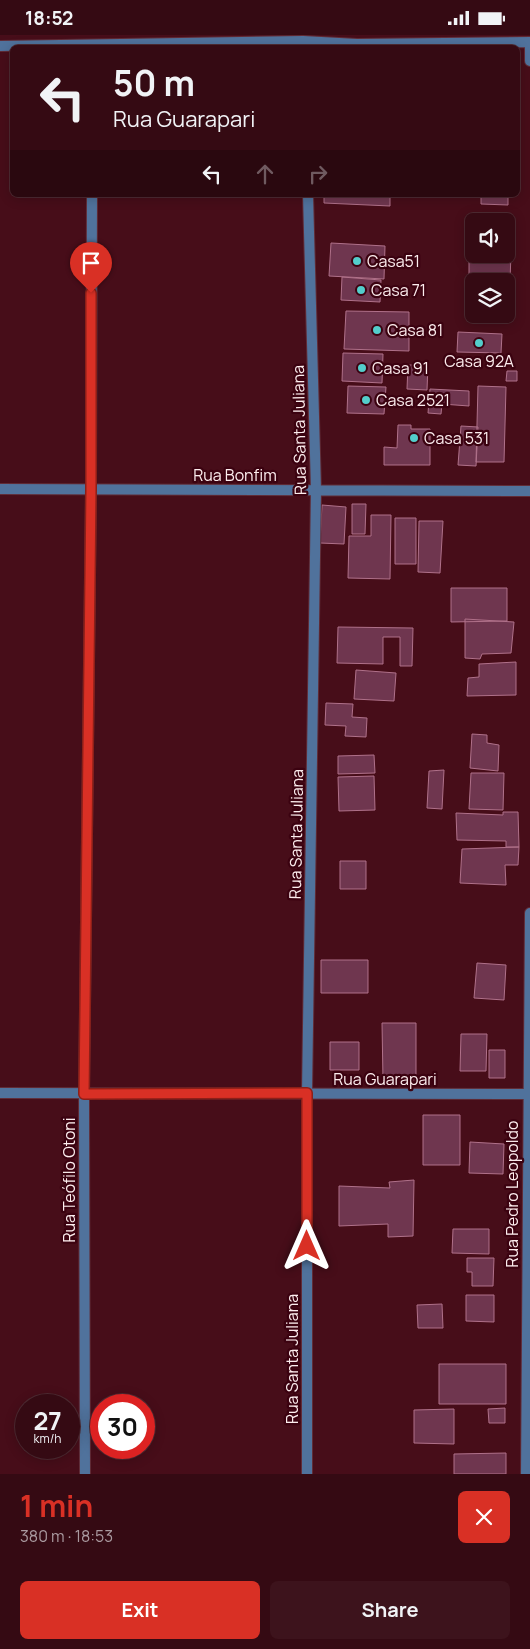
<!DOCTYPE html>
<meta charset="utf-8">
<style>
:root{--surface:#350a13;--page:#3d131c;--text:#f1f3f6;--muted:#aa9aa0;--line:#4f2b33;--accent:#d93025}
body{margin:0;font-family:Manrope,sans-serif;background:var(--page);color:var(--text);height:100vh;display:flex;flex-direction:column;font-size:19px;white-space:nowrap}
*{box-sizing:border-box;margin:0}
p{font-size:16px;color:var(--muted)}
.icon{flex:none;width:28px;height:28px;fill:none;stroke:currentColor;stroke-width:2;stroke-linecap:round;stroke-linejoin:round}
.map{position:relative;height:1439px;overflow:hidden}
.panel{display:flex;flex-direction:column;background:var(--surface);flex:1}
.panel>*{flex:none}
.banner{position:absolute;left:10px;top:10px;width:510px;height:152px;border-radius:8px;box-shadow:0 2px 12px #0003,0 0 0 1px var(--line);background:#350a13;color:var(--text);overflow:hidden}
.tools{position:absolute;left:465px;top:178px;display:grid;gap:10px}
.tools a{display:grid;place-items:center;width:50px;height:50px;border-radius:8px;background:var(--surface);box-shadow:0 2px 12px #0003,0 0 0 1px var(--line);font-size:25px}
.speed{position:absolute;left:15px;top:1359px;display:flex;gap:10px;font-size:25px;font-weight:700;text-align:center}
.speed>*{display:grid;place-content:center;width:65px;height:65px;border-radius:50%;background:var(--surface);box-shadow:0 2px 12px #0003,0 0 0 1px var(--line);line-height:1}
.speed small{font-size:12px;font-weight:400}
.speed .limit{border:8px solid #d22;background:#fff;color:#111}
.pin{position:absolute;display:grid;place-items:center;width:42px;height:42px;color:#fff;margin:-51px -21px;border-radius:50% 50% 50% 0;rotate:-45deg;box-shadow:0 0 5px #0007}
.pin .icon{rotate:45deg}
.me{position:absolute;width:55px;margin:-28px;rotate:0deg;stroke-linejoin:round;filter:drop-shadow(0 0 4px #0008)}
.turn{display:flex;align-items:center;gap:18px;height:105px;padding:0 20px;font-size:22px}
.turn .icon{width:65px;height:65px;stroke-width:2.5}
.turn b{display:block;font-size:35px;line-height:42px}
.lanes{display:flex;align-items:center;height:48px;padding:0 20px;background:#0003;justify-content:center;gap:25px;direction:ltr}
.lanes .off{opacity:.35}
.round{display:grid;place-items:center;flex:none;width:52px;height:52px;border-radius:8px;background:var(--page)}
.headline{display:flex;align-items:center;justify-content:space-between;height:85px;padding:0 20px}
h1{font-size:30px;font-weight:700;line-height:38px;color:var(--accent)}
.action{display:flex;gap:10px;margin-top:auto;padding:10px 20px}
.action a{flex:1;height:58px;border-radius:8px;background:var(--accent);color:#fff;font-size:20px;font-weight:700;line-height:58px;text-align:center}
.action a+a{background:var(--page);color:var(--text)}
.status{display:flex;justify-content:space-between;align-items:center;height:35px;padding:0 25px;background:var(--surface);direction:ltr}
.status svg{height:14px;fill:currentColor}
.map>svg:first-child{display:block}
.building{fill:#6f364f;stroke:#b0718a}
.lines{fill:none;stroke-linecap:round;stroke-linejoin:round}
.street-casing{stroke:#602c37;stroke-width:12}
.street{stroke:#50729c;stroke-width:10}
.route-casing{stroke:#8d1f18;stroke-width:12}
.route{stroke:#d93025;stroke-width:9}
.poi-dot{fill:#53cdcb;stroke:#3b0210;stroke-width:2}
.labels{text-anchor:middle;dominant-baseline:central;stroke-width:4.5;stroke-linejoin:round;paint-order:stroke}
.poi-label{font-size:16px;fill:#fdedee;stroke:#3b0210;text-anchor:start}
.street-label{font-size:16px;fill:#fdedee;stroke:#3b0210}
</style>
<div class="status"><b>18:52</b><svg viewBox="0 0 49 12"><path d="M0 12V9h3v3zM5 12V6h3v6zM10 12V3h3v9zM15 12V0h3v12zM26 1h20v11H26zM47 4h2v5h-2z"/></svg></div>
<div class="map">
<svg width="530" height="1439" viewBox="0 0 530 1439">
<rect width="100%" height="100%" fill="#470d19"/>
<path class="building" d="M324,160H390V171L324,168Z
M481,160H508V170L481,169Z
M331,208L385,211L384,244L329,241Z
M469,217H474V219L511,218L510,246L469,245Z
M342,242L381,245L380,267L341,265Z
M472,248H474V276H470Z
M346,276L409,277V316L344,314Z
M458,297L502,299L501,318L457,317Z
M343,318L383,319L382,348L342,346Z
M408,330H428L427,355L407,354Z
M507,336H517V346H506Z
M348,351L386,352L384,379L347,378Z
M478,351L506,352L504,427H476Z
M430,354L469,356V371L442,369L441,379L428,378Z
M398,390H411V394H430V430H384V412L397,413Z
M461,391L478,392L476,431L458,430Z
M352,469H366L365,499H352Z
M322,470L346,472L344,509L320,508Z
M371,480H391L390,544L348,543L349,501H371Z
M395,483H416V529H395Z
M419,486H443L440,538L418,537Z
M451,553H507V586L451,587Z
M465,584L514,587L511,618L482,619L480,624L465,623Z
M338,592L413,593L412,631H400V602H383V629L337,628Z
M516,627V660L467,661L468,643L479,642V629Z
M356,635L396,638L394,666L354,664Z
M326,668L353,669L352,682L367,683L366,702L345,701L346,691L325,690Z
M472,699L487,700V708L499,710L498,736L470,733Z
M374,720L375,738L338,739V721Z
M444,735L442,774L427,773L429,736Z
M471,738H504L503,775L469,774Z
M374,741L375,775L339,776L338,742Z
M503,777H518L519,812H506V806L457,805L456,778L503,780Z
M519,812L518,830H505L506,850L460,848L462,814Z
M340,826H366V854H340Z
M321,925H368V958H321Z
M477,928L506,930L504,965L474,963Z
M382,988H416V1045H383Z
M461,999H487L486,1036H460Z
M330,1007H359V1035H330Z
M489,1015H505V1043H489Z
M423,1080H460V1130H423Z
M470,1107L504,1109L503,1139L469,1138Z
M414,1145L413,1201L388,1202V1189L339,1191V1151L390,1153L389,1147Z
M453,1194H489V1219L452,1218Z
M467,1223H494L493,1251H472V1237H467Z
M466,1260H494V1287L466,1286Z
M442,1269L443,1293H418L417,1270Z
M439,1329H506V1369H439Z
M505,1373V1388H489L488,1374Z
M454,1374V1409L414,1408V1375Z
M506,1418V1439H454V1419Z"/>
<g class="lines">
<defs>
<path id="street" d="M530,7V26
M0,11L303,6L357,9L530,7
M0,454L530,456
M0,1058L530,1059
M85,1439L84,1059L91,455L92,160
M307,1439V1058L316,455L308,160
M526,1439L530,878"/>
</defs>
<use href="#street" class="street-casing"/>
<use href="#street" class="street"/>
</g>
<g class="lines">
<defs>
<path id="route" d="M91,258V455L84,1059L307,1058V1211"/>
</defs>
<use href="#route" class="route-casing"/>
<use href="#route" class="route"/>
</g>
<g class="poi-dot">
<circle cx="357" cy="226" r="5"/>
<circle cx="361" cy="255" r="5"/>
<circle cx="377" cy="295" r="5"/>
<circle cx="479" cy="308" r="5"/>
<circle cx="362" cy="333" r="5"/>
<circle cx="366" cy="365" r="5"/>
<circle cx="414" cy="403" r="5"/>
</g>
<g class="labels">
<g class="poi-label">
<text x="367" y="226">Casa51</text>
<text x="371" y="255">Casa 71</text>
<text x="387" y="295">Casa 81</text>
<text x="479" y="326" text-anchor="middle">Casa 92A</text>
<text x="372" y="333">Casa 91</text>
<text x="376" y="365">Casa 2521</text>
<text x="424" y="403">Casa 531</text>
</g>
<g class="street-label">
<text transform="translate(299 395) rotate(-91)">Rua Santa Juliana</text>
<text x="235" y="440">Rua Bonfim</text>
<text transform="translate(296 799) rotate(-89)">Rua Santa Juliana</text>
<text x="385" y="1044">Rua Guarapari</text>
<text transform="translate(69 1145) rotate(-90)">Rua Teófilo Otoni</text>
<text transform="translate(512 1159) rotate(-90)">Rua Pedro Leopoldo</text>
<text transform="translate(292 1324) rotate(-90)">Rua Santa Juliana</text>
</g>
</g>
</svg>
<div class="tools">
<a><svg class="icon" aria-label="sound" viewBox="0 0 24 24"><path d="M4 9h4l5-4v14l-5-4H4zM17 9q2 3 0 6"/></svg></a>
<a><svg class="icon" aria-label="layers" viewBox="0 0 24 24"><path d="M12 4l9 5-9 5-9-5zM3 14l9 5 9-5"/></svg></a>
</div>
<div class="speed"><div>27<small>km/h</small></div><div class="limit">30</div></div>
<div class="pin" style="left:91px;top:258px;background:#d93025"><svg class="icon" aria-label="arrive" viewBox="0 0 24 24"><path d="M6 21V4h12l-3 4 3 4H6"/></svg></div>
<svg class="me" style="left:307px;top:1211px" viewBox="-20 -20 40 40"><path d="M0-17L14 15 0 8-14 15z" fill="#d93025" stroke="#fff" stroke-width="4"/></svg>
<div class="banner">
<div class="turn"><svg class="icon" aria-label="left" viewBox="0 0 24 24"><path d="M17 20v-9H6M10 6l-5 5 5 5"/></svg><div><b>50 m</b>Rua Guarapari</div></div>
<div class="lanes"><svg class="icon" aria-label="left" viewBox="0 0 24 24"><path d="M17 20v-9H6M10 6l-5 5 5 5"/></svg><svg class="icon off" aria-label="ahead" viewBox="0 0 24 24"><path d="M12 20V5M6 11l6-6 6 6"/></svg><svg class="icon off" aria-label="right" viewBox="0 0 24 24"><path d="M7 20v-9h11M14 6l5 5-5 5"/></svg></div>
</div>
</div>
<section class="panel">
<div class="headline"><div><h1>1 min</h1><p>380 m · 18:53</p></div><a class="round" style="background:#d93025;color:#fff"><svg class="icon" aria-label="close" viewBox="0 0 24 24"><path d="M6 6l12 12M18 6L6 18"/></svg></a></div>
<div class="action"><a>Exit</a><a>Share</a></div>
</section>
